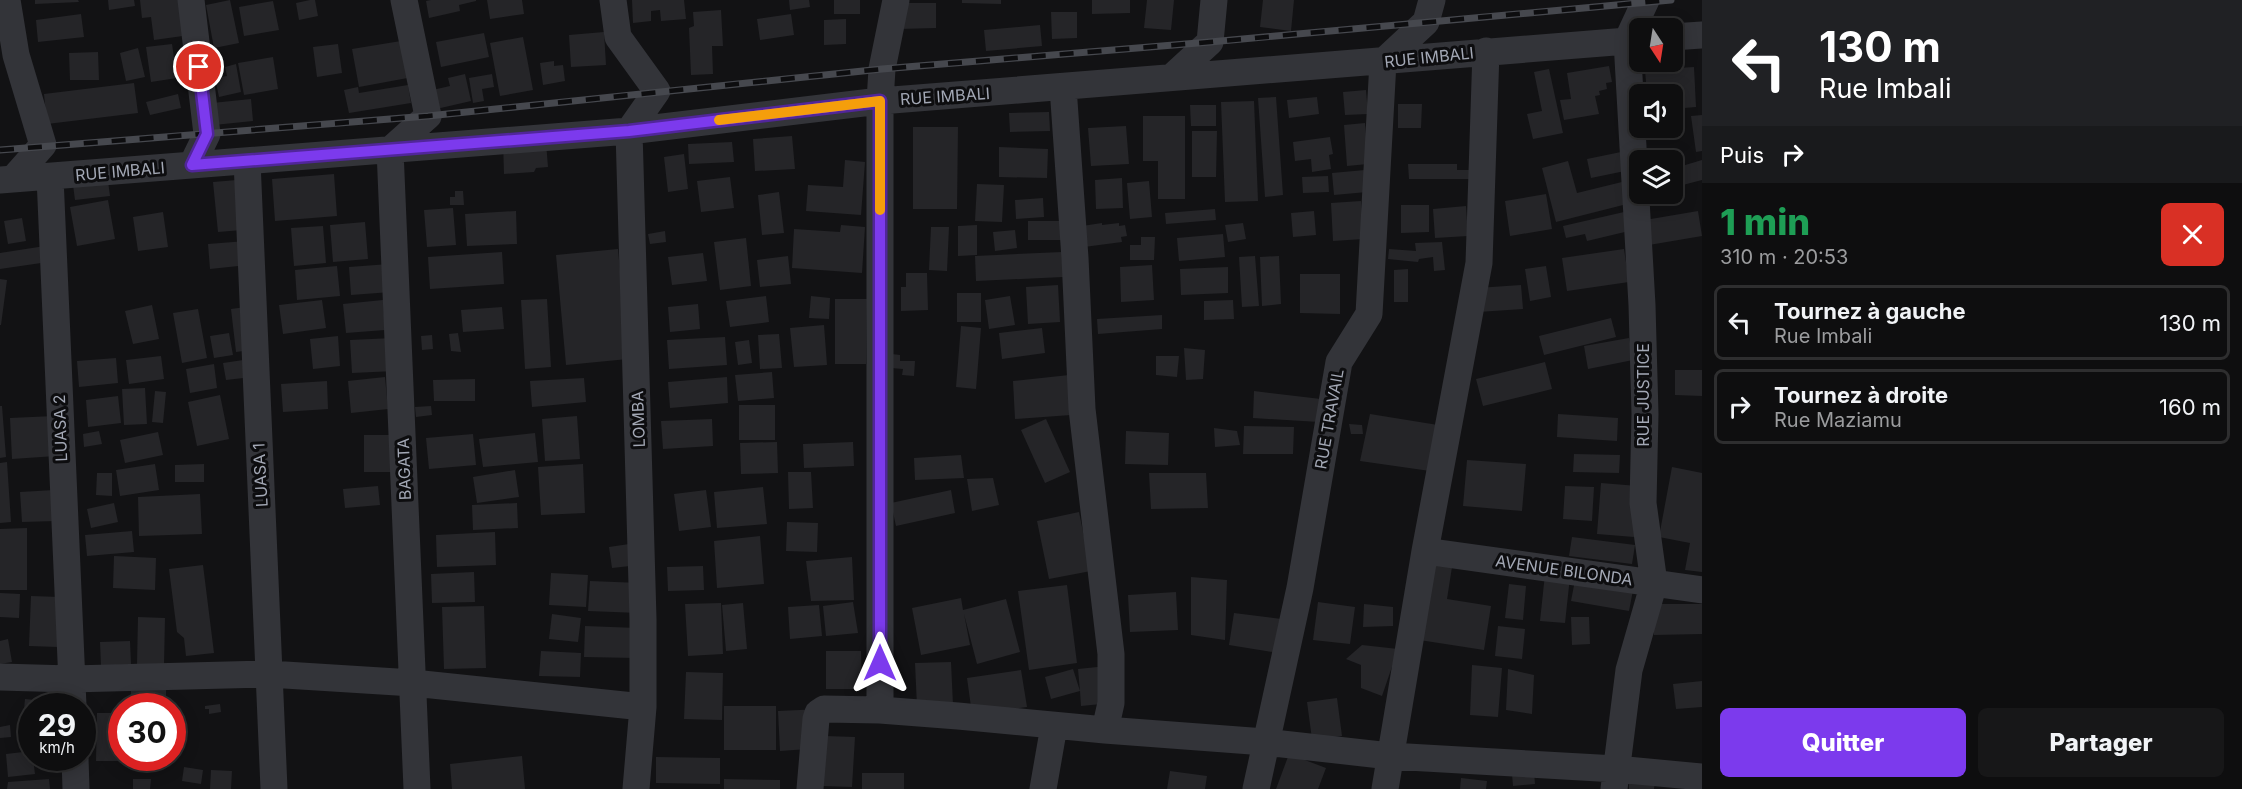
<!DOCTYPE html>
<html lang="fr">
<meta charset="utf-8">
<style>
:root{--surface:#0e0e0f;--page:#171718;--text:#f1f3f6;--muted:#9b9c9e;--line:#2e2e2f;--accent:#7c3aed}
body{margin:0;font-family:Inter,sans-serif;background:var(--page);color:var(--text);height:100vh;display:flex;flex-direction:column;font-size:22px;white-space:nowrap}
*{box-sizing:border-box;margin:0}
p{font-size:20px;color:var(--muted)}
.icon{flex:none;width:33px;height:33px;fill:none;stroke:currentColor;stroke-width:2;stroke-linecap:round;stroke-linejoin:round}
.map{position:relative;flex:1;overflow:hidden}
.drawer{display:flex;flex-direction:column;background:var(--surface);width:540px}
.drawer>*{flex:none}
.guide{background:#202124;color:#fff;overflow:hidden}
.needle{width:39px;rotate:168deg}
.controls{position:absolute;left:1629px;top:18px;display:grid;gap:12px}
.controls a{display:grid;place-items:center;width:54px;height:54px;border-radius:9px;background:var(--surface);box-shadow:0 3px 15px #0003,0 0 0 2px var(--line);font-size:30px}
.speed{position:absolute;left:18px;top:693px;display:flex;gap:12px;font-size:30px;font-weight:700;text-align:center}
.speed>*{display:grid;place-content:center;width:78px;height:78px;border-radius:50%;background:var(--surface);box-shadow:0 3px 15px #0003,0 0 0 2px var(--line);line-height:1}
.speed small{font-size:15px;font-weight:400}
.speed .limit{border:9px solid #d22;background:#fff;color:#111}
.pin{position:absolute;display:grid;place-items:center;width:51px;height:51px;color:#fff;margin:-26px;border:3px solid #fff;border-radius:50%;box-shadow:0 2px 6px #0007}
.me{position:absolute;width:66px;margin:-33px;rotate:0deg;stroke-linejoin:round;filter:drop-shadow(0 0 4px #0008)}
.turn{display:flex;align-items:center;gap:21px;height:126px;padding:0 18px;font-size:27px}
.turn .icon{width:78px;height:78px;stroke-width:2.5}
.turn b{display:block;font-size:42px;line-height:51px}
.then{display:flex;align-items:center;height:57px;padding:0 18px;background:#0003;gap:12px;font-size:22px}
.round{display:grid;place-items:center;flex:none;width:63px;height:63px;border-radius:9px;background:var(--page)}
.headline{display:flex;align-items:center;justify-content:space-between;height:102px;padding:0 18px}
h1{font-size:36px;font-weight:800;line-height:45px;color:#1e9e55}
.primary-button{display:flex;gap:12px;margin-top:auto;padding:12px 18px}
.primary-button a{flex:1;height:69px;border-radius:9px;background:var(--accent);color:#fff;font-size:24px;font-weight:800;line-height:69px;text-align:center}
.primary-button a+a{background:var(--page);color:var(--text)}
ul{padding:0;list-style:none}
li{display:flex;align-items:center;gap:18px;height:75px;margin:0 12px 9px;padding:0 6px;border:3px solid var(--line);border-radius:9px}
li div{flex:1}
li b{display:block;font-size:22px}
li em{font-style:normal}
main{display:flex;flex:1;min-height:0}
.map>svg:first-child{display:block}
.building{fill:#252528}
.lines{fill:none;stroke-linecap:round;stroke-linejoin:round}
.street{stroke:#333439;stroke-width:27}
.rail-casing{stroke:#46484e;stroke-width:7}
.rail{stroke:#0d0d0f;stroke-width:4.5;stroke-dasharray:14;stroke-linecap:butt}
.route-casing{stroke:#51269a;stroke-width:15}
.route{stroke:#7c3aed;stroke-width:10}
.slow{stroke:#f59e0b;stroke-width:10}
.labels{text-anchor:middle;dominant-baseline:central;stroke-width:6;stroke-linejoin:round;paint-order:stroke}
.street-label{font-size:16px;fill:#a3a8b5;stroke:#0d0d0f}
</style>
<main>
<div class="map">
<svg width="1702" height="789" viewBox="0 0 1702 789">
<rect width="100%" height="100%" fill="#121214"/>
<path class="building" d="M35,0H78L79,2L35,4Z
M108,0H134L135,6L109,10Z
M140,0H185L190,35L154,40L151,17L142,18Z
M230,0L239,43L214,48L206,5Z
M310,0H315L318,16L299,20L296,3Z
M431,0H476V1L459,5L460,11L429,18L426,1Z
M487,0H522L524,14L490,19Z
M632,0H684L686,19L661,21L660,10L651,11V21L633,23Z
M789,0H809L810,7L790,10Z
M834,0H860V14H834Z
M962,0H1001V4L962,3Z
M1092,0H1130V13L1092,14Z
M1147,0H1174L1171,30L1144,28Z
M1263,0H1294L1291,31L1260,27Z
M273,1L279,30L244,36L239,7Z
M899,3H936V28L899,29Z
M721,10L723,46H712L713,74L691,75L689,28L694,26L693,12Z
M1051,12H1077V38L1052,39Z
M81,14L84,37L38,42L36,20Z
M791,14L794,35L760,40L757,19Z
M846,19V44L824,45V20Z
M1040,25L1042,46L986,51L984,30Z
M604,32L606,65L571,67L569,35Z
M484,33L489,57L441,67L436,42Z
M523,37L533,90L500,96L490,43Z
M407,40L413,77L359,87L352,49Z
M172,44L177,78L151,82L146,47Z
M338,44L342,73L317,77L313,47Z
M138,48L145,77L126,81L120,53Z
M98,52L99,80H70L69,53Z
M273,57L278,89L244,95L238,63Z
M554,61V66L563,65L565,81L543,85L540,63Z
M236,64L241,92L219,97L215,78L227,76L225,67Z
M1609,66L1612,82L1606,83L1607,89L1599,91L1600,95L1595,96L1599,114L1564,120L1560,100L1571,99L1567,73Z
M1694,67L1696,107L1672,109V94H1647L1645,70Z
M1549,69L1563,133L1533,139L1527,114L1542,111L1534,72Z
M465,74L471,101L432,110L428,91L450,86L448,78Z
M492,74L494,87L482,89L484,101L473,103L469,78Z
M134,83L138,113L47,124L44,94Z
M408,85L411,103L349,113L344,90L358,87L359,93Z
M1366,90L1368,114L1345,115L1343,92Z
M178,94L181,108L150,115L146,102Z
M1276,97L1283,195L1265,197L1258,98Z
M1317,97L1319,114L1289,118L1287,100Z
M251,99L253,121L214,125L212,103Z
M1254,101L1258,201L1225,202L1221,102Z
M1398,104H1422L1421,128H1398Z
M1190,105H1216V126H1191Z
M1049,112L1050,131L1010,132L1009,113Z
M1677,112L1680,133L1643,138L1641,128H1672V113Z
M1702,115V151L1696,152L1691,116Z
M1143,116H1185V199H1158V161H1143Z
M1365,123L1368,164L1347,166L1344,125Z
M1126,126L1129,164L1091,166L1088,128Z
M913,127H958L957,209H913Z
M1192,131H1217L1216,177H1192Z
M792,136L795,169L755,171L753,139Z
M1330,137L1333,154L1329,155L1331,169L1312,172L1311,159L1295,161L1293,142Z
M503,141L546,142L548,167L536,168L534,172L504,174Z
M732,142L734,162L689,164L688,144Z
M999,147L1048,149L1047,178L999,177Z
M1621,152L1625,171L1591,178L1587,159Z
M684,154L688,189L668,192L664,157Z
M845,160L865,162L861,215L806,211L808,185L843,187Z
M1702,160V180L1675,187L1672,169Z
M1568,161L1577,193L1626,181L1631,203L1556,222L1542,168Z
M1408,164H1457V170H1473V179H1409Z
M1365,170L1367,192L1334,195L1332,173Z
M334,174L337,216L275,221L272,179Z
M1328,176L1329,192L1303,193L1302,177Z
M730,177L734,208L701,212L697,181Z
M1122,178L1123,208L1096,209L1095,180Z
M237,180L242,230L218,232L213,182Z
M108,181L110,196L75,200L73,185Z
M1149,181L1152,217L1130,219L1127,183Z
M977,184L1004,185L1002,222L975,221Z
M455,191H463L464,205H450V197H455Z
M779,192L784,233L762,235L758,195Z
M1546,194L1552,229L1510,236L1505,201Z
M1043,198L1044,217L1016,219L1015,200Z
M108,200L115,239L77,246L70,207Z
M1361,201L1363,239L1333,241L1331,203Z
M1401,205H1429V232L1401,233Z
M1466,206L1468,236L1435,238L1433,209Z
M453,208L456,245L427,247L424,210Z
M1215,209L1216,220L1166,224L1165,213Z
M516,211L517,244L467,246L465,214Z
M1314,211L1316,235L1293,237L1291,213Z
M1698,211L1702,236L1649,245L1645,220Z
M163,212L168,247L138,251L133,217Z
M1624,212L1629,231L1587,241L1585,234L1566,238L1563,226Z
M22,218L26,241L8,244L4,221Z
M1028,221H1066V240H1028Z
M365,222L368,259L333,262L330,225Z
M1102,223V225L1119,223V226L1125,225L1127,236L1121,237L1122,242L1084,247L1082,226Z
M1243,223L1246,239L1228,242L1225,225Z
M841,225L865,227L862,273L792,268L794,229L840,232Z
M977,225V255L958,256V226Z
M323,226L326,263L294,266L291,228Z
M931,227H949L947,271L929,270Z
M1015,230L1017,248L995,251L993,232Z
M665,231L666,242L650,244L648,234Z
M1223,234L1225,257L1179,261L1177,238Z
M1141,237H1155L1154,260H1130V245H1141Z
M746,238L751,286L720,290L714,242Z
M246,241L248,265L210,269L208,244Z
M1442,242L1445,270L1434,271L1433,257L1419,259L1418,262L1388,259L1389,249L1416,251L1415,243Z
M45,246L48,262L0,269V253Z
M618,249L628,359L566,365L556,255Z
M1624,249L1629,282L1567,291L1562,258Z
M502,252L504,284L430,289L428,257Z
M1062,252L1063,277L976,281L975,256Z
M703,253L707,281L672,285L668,257Z
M788,256L791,284L760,287L757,260Z
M1255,256L1259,306L1242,307L1239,257Z
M1279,256L1281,304L1262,306L1260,257Z
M389,264L391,292L351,295L349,267Z
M1152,265L1154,300L1121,302L1120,267Z
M337,266L340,296L297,300L295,270Z
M1546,266L1551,297L1530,301L1525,269Z
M1228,267V293L1181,295L1180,269Z
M1408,269V302H1394V270Z
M906,273H927L928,310L901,311V287H906Z
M1300,274H1340V314L1300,313Z
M0,279L7,280L1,325H0Z
M1058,285L1060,322L1028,324L1026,287Z
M1521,285L1523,309L1478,312L1477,288Z
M957,293H981V322H957Z
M766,296L769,322L730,327L726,301Z
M811,296L830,298L829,319L809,318Z
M1010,296L1015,325L989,329L985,300Z
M547,299L551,367L525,369L521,300Z
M835,299H867L866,364H835Z
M322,300L326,328L283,334L279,305Z
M383,300L385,330L346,333L343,304Z
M1233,300L1234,319L1204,320V301Z
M698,304L700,329L670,332L668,307Z
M152,305L159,339L133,344L125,311Z
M246,307L251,350L236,352L231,309Z
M502,307L504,329L463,332L461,310Z
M198,309L207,358L182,363L173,313Z
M1162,315V329L1098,334L1097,319Z
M1611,318L1616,337L1544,355L1539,336Z
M824,325L827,365L794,367L790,328Z
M961,326L981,328L976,389L956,387Z
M1042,328L1045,353L1002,359L999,333Z
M229,333L233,355L214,358L210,336Z
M458,333L461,352L451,351L449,334Z
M779,334L782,368L760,369L758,335Z
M432,335L433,349L422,350L421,336Z
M338,336L340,366L313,369L310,339Z
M725,337L727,365L669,369L667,340Z
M393,338L395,371L352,373L350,340Z
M1629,338L1633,360L1588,369L1584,346Z
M749,340L752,363L738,365L735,342Z
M1184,348L1205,350L1203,379L1186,380Z
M892,354L900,355V361H915L914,376L902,375L903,369L891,368Z
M161,356L164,379L129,384L126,360Z
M1156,356H1179L1177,377L1156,375Z
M116,358L118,383L79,387L77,361Z
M250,359L252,377L226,380L223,363Z
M1545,362L1552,389L1483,406L1476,379Z
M214,364L217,388L190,393L186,369Z
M1675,370H1702V396L1675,395Z
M772,372L774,398L738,401L735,375Z
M1069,375L1071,415L1015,419L1013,381Z
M385,377L388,409L351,413L348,381Z
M727,377L728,403L670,408L668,382Z
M584,378L586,402L532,407L530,381Z
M475,379V401H434L433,380Z
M327,381L328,409L283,412L281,384Z
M145,388L147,424L124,425L122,389Z
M155,391L166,392L163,423L152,422Z
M1254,391L1321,399L1319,422L1253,418Z
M220,395L229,439L197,446L188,402Z
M118,396L121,423L88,427L86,400Z
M739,405H775V440H739Z
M0,406H2L6,457L0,458Z
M431,406L432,415L416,417L415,407Z
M1370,414L1438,425L1430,471L1360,461Z
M1558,414L1618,418L1617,441L1557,437Z
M54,416L56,456L12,459L10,418Z
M577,416L580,459L545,461L542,419Z
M712,419L713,446L663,449L661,421Z
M1046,419L1070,472L1045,483L1021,430Z
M1349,424L1362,425L1363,434H1351Z
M1244,426L1294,427L1293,454H1243Z
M1214,428L1237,431L1240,445L1215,447Z
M99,431L102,444L84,447L83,434Z
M1126,431L1169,433L1168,465L1125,464Z
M158,432L163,455L125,463L120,440Z
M535,433L538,462L483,467L479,439Z
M473,434L476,465L429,469L426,438Z
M364,435H397L398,472H364Z
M777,442L778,473L741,474L740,443Z
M853,442L854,466L804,468L803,444Z
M1574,454L1620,455L1619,473L1573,472Z
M961,455L964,478L915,480L914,458Z
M1467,460L1526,464L1522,511L1463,506Z
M7,462L11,522L0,523V463Z
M155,464L159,490L120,496L116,470Z
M204,464V482H175V465Z
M583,464L585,513L541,515L538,467Z
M1672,467L1702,473V572L1685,570L1690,543L1659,537Z
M515,470L519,497L477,503L473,477Z
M788,472H811L813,508L789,509Z
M97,473H112V496L96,495Z
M1149,473H1206L1208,508L1151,509Z
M993,478L999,505L972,511L967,479Z
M1601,483L1638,486L1634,537L1597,534Z
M378,486L380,505L345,508L343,489Z
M1565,486L1594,487L1592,521L1563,519Z
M763,487L767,524L717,528L714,492Z
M54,490L56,521L22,522L20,492Z
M706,490L711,527L679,531L674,494Z
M951,490L955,513L896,526L891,503Z
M200,494L202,534L139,536L138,497Z
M114,503L118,522L91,528L87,509Z
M517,503L518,528L473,530L472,505Z
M1079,512L1091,571L1049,579L1037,521Z
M787,522L818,523L817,552L786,551Z
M27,528V590H0V529Z
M132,531L134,552L87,556L85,535Z
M495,532L496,565L437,567L436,535Z
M760,536L764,584L717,588L714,541Z
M1572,537L1635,545L1632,564L1569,556Z
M636,543L639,565L612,568L609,547Z
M114,556L156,558L155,590L113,588Z
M852,557L854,600L811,601L806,561Z
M1426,562L1452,567L1447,599L1491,606L1484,650L1413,639Z
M203,565L214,653L186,656L184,638L177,632L169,569Z
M703,566L704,590L668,591L667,567Z
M474,572L475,602L432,603L431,574Z
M551,573L588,575L586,607L549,605Z
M1545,574L1570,577L1565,623L1540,621Z
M1576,575L1634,585L1629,611L1571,601Z
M1191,577L1227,580L1225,640L1191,635Z
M590,581L640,583L639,613L588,611Z
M1509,584L1526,586L1523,620L1505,618Z
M1067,585L1077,663L1029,670L1018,591Z
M1176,592L1178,630L1130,632L1128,595Z
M0,593L20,594L19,618L0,617Z
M31,596L60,597L58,647L29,646Z
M961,598L963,610L1006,599L1020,652L977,664L964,614L970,645L921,655L912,608Z
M853,602L858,633L826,636L823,606Z
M1318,602L1355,607L1350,644L1313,640Z
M721,603L723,654L688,656L685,604Z
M743,603L747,649L726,651L722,605Z
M1364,604L1393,607V626L1363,627Z
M1654,604H1702V634L1654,635Z
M819,605L822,636L790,639L788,607Z
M484,606L486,668L444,669L442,607Z
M1234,613L1289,620L1279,653L1229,645Z
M552,614L581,618L578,642L549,639Z
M138,617L165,618L164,665L137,664Z
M1571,617H1589L1590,644L1572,645Z
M585,626L637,628L636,658L584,657Z
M1498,626L1525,629L1522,659L1495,656Z
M8,639L12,662L0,664V641Z
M130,641L131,664L101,666L100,642Z
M1362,645L1398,649L1382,696L1361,688V665L1346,659Z
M541,651L581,653L580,677L539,676Z
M826,651H861L862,689H826Z
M951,662L953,705L917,706L915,663Z
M1472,665L1502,668L1498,717L1470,715Z
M1107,666L1111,703L1081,706L1080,691L1051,699L1045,677L1073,669L1080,691L1078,669Z
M1508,669L1534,675L1532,714L1506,710Z
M1021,670L1027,707L972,714L967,678Z
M686,672L723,673L722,720L684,719Z
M1702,681V707L1676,709L1673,684Z
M131,689L166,690V706H131Z
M1337,698L1342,736L1312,739L1307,702Z
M25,699L34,700L36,706H32V742L21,741Z
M220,704L221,712L209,714V709H205V706Z
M724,706H776V750H724Z
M821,709L822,748L780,751L778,711Z
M97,713H122V758H124V761H96Z
M10,725L11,737L0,738V727Z
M825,736L855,737L852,787L823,786Z
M32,751L35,774L8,777L6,754Z
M1289,754L1326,768L1318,789H1276Z
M522,756L525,789H452L450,764Z
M656,757L720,758V784L656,783Z
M136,758H167V764L136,765Z
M184,767L203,770L201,784L182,781Z
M211,770L232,771L231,789H210Z
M1170,771L1207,776L1205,789H1167Z
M1534,772L1535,784L1513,786L1512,774Z
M862,773H904V789H862Z
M1461,778L1487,781L1486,789H1460Z
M49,779L50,789H7L8,782Z
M133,779H151L150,789H133Z
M724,779L780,780V789H724Z
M1629,780L1655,782L1654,789H1629Z"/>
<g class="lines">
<path class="street" d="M7,0L16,55L43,145L13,179
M191,0L207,134L192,165
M404,0L428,116L390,150L417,789
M613,0L618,37L657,91L629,131L643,619V707L636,789
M1672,37L1702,35
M1173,76L1210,42L1214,0
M1063,87L1075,258L1082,409L1111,654V703L1105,730
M247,161L274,789
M50,177L73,706
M0,180L629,131L880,101L1640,40
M1425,551L1702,590
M0,677L71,679L269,674L413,683L643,707
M880,710V101L882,69L896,0
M75,758L76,789
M810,789L816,719L818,713L824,709L880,710L958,716L1105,730L1265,742L1390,756L1616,769L1702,777
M1043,789L1054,726
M1256,789L1300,588L1339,362L1369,314L1383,62L1426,22L1432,0
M1385,789L1425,551L1479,263L1486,51
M1614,789L1629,670L1654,583L1643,503L1645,414L1642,305L1627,41L1646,0"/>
<defs>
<path id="rail" d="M0,150L428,116L882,69L1210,42L1671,0"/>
</defs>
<use href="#rail" class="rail-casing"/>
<use href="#rail" class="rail"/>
</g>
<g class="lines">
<defs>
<path id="route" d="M199,67L207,134L192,165L629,131L880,101V663"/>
</defs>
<use href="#route" class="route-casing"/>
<use href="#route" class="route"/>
<path class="slow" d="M719,120L880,101V210"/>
</g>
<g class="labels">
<g class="street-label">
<text transform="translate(1429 57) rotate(-6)">RUE IMBALI</text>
<text transform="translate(945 96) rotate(-4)">RUE IMBALI</text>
<text transform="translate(120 171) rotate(-5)">RUE IMBALI</text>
<text transform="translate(1643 395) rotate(-90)">RUE JUSTICE</text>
<text transform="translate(638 419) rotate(-92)">LOMBA</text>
<text transform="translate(1329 419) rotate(-80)">RUE TRAVAIL</text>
<text transform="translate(60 428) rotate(-92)">LUASA 2</text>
<text transform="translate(404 469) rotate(-92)">BAGATA</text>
<text transform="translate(260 475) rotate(-93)">LUASA 1</text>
<text transform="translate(1564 570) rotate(8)">AVENUE BILONDA</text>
</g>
</g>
</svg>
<div class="controls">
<a><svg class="needle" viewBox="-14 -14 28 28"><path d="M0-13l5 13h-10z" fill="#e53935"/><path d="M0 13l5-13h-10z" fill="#9b9c9e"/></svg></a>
<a><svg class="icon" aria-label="sound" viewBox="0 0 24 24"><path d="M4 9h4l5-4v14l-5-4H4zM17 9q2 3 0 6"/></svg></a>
<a><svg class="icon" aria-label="layers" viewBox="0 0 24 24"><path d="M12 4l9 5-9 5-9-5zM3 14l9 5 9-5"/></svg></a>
</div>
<div class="speed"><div>29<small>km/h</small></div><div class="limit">30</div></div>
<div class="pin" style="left:199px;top:67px;background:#d93025"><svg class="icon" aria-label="arrive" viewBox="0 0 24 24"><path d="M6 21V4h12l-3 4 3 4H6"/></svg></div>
<svg class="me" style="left:880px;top:663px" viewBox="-20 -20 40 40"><path d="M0-17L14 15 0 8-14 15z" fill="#7c3aed" stroke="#fff" stroke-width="4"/></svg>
</div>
<section class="drawer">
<div class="guide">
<div class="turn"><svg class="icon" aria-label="left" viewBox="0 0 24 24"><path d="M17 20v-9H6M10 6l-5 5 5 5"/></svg><div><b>130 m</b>Rue Imbali</div></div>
<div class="then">Puis<svg class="icon" aria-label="right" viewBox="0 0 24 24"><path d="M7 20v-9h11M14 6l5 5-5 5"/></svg></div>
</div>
<div class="headline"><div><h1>1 min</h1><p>310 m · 20:53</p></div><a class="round" style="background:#d93025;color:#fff"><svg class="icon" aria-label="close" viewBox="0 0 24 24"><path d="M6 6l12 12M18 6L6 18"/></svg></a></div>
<ul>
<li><svg class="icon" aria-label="left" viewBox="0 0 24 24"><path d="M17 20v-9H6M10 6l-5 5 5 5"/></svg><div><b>Tournez à gauche</b><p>Rue Imbali</p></div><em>130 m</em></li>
<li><svg class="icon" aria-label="right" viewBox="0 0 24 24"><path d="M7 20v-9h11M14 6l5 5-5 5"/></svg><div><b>Tournez à droite</b><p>Rue Maziamu</p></div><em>160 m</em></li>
</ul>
<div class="primary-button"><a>Quitter</a><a>Partager</a></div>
</section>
</main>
